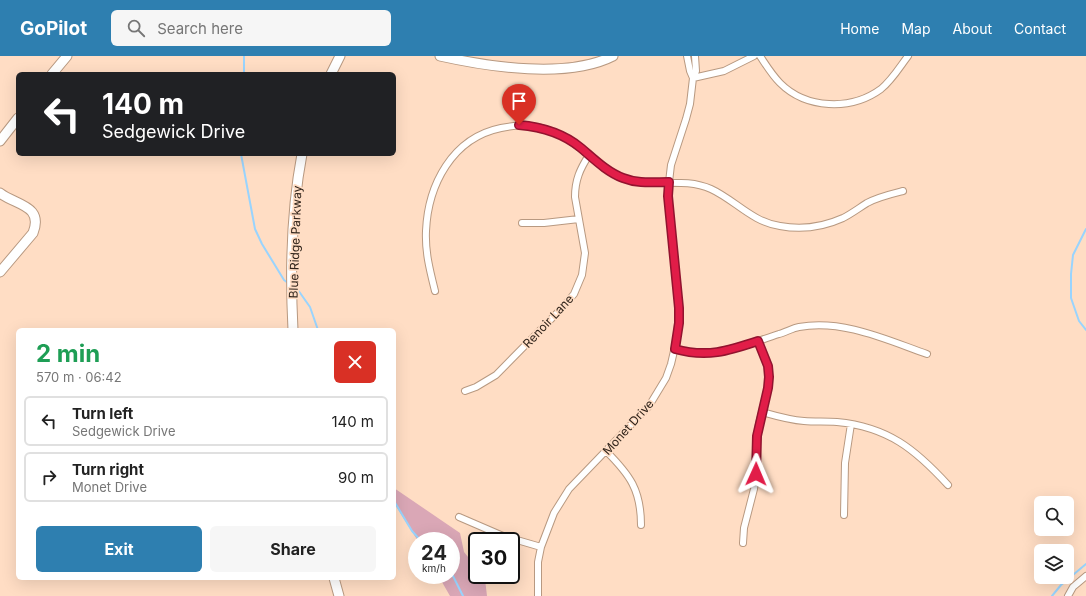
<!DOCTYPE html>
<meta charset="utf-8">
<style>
:root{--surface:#fff;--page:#f6f6f6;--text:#222;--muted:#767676;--line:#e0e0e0;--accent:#2e7fb0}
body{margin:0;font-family:Inter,sans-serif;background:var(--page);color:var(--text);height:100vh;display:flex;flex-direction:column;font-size:15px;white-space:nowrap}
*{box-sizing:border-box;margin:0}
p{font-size:13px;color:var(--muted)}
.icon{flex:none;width:22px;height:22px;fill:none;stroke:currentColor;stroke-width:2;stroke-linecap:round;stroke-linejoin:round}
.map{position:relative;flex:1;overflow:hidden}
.side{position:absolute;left:16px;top:272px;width:380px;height:252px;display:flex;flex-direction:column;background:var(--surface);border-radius:6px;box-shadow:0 4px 16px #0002}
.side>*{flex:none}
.banner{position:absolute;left:16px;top:16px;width:380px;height:84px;border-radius:6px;box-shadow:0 4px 16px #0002;background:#202124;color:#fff;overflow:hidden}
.tools{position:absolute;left:1034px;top:440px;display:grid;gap:8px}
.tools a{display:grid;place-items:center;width:40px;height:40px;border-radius:6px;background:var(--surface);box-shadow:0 4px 16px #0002;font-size:20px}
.speed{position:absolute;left:408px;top:476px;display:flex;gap:8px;font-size:20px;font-weight:700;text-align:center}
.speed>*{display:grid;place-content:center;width:52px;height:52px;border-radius:50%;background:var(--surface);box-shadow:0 4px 16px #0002;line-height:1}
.speed small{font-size:10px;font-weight:400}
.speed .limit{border:2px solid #111;border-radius:6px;background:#fff;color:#111}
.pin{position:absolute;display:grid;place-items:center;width:34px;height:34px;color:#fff;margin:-41px -17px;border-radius:50% 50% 50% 0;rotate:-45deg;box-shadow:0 0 4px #0007}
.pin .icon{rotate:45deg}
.me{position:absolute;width:44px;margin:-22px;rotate:1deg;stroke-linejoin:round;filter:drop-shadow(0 0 3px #0008)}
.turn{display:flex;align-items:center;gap:14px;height:84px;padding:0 20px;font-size:18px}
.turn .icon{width:52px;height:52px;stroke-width:2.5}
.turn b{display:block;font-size:28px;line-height:34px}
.round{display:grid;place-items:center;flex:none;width:42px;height:42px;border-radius:6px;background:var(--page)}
.summary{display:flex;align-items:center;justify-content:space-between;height:68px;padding:0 20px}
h1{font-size:24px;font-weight:700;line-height:30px;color:#1e9e55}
.action{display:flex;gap:8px;margin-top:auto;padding:8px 20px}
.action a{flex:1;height:46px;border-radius:6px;background:var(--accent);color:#fff;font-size:16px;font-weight:700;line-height:46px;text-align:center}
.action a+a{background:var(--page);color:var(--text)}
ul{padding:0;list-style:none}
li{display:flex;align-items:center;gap:12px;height:50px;margin:0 8px 6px;padding:0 12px;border:2px solid var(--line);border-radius:6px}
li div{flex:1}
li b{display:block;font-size:15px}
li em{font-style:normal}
header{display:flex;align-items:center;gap:24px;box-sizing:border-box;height:56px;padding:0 20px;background:var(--accent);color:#fff}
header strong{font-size:19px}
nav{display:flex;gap:22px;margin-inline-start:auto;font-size:14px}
.search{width:280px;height:36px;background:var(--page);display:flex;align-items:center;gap:10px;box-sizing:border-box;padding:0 14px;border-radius:6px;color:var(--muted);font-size:15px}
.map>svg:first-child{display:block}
.green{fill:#daa7b6}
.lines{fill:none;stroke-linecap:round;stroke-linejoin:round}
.stream{stroke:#99d4fe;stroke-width:2}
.street-casing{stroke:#b89981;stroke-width:8}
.secondary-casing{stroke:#b89981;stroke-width:11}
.street{stroke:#fff;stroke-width:6}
.secondary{stroke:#fff;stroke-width:9}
.route-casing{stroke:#92132f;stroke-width:10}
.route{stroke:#e11d48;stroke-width:7}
.labels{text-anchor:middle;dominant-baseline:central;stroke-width:3.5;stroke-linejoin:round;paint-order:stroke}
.street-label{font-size:12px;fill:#31241b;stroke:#ffddc4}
</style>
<header>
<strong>GoPilot</strong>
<div class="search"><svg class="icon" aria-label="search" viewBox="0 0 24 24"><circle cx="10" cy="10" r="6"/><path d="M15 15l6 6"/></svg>Search here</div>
<nav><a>Home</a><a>Map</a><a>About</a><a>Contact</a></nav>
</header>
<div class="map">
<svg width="1086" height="540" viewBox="0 0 1086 540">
<rect width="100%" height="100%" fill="#ffddc4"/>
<path class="green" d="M394,432L460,477L464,496L477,512V519H482L485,523L487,540H450L438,519H451V485H418L394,447Z"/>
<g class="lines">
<path class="stream" d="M244,0V18
M241,98L255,173L262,188L284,224L288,227
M1086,173L1073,199L1071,218V242L1079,265L1086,274
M298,234L310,251L318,274
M394,445L412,475L421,485
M451,516L463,540
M1052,540L1061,529L1086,508"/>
<defs>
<path id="street" d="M687,0L690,15L693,22
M760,0C766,9 772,19 780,27C806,53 851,55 881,33C892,24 899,12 908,0
M693,22L724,15L754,0
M522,167H544L579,163
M435,235C430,215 425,196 426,175C428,129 452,82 501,72C515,69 530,68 545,73C576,81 594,110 623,122C650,133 682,120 711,133C735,144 752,166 780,170C801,174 823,171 843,162C851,158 859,152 867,147C878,141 891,138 903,135
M675,293C716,304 742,290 779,278C786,276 793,272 799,271C843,263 887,284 927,298
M465,335L476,331L496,319L562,252L574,238L582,219L585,197L575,141C575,124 580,113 589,99
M762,356C776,360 789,364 804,365C815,366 826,365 837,366C888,371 915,393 948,429
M606,395C630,419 641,434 641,469
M844,459L845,407L851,368
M459,461L503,480L541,491
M743,487L744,472L754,433L756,418L757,380L759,368L768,332V311L758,285
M538,540V506L541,491L554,457L569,433L649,350L666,322L671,308L677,282L679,252L668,139L669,126L671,109L686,63L690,48L693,22L696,15L695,0
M1068,540L1073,531L1086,520"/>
<path id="secondary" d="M440,0C489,11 568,23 613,0
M52,18L67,0
M331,18L340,0
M0,85L18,62
M0,137C15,149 44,149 33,177L0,216
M293,274C290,216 291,156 302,98
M334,522L339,540"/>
</defs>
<use href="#street" class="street-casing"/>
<use href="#secondary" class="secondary-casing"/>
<use href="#street" class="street"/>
<use href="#secondary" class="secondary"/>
</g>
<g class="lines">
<defs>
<path id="route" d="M519,69C543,71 563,77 581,92C594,103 607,116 623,122C638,128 653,126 669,126L668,140L679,252V267L675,293C707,302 728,295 758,285L768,310L769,321L768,332L757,380L756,418"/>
</defs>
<use href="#route" class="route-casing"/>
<use href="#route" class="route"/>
</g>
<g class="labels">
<g class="street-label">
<text transform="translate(295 186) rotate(-88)">Blue Ridge Parkway</text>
<text transform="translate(548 265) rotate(-47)">Renoir Lane</text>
<text transform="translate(628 371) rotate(-48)">Monet Drive</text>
</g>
</g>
</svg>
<div class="tools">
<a><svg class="icon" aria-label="search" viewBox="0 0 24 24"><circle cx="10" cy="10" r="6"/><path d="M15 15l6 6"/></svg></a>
<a><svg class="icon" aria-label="layers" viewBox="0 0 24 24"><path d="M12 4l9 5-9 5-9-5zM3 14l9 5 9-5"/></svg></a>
</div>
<div class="speed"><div>24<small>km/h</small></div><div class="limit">30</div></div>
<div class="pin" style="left:519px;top:69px;background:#d93025"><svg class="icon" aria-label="arrive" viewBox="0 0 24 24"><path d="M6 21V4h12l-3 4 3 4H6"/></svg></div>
<svg class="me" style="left:756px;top:418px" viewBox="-20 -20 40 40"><path d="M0-17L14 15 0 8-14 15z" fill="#e11d48" stroke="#fff" stroke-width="4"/></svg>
<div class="banner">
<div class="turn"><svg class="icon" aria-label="left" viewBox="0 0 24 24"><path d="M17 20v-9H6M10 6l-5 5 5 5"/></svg><div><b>140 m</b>Sedgewick Drive</div></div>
</div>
<section class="side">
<div class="summary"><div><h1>2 min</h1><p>570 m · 06:42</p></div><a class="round" style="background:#d93025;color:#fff"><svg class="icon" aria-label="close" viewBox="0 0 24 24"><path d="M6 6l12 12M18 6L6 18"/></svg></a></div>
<ul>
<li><svg class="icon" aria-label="left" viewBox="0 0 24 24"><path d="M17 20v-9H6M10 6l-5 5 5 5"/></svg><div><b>Turn left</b><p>Sedgewick Drive</p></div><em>140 m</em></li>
<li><svg class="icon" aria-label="right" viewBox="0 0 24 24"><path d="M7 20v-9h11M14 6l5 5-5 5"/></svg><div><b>Turn right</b><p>Monet Drive</p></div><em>90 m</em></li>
</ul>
<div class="action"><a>Exit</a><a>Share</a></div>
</section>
</div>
